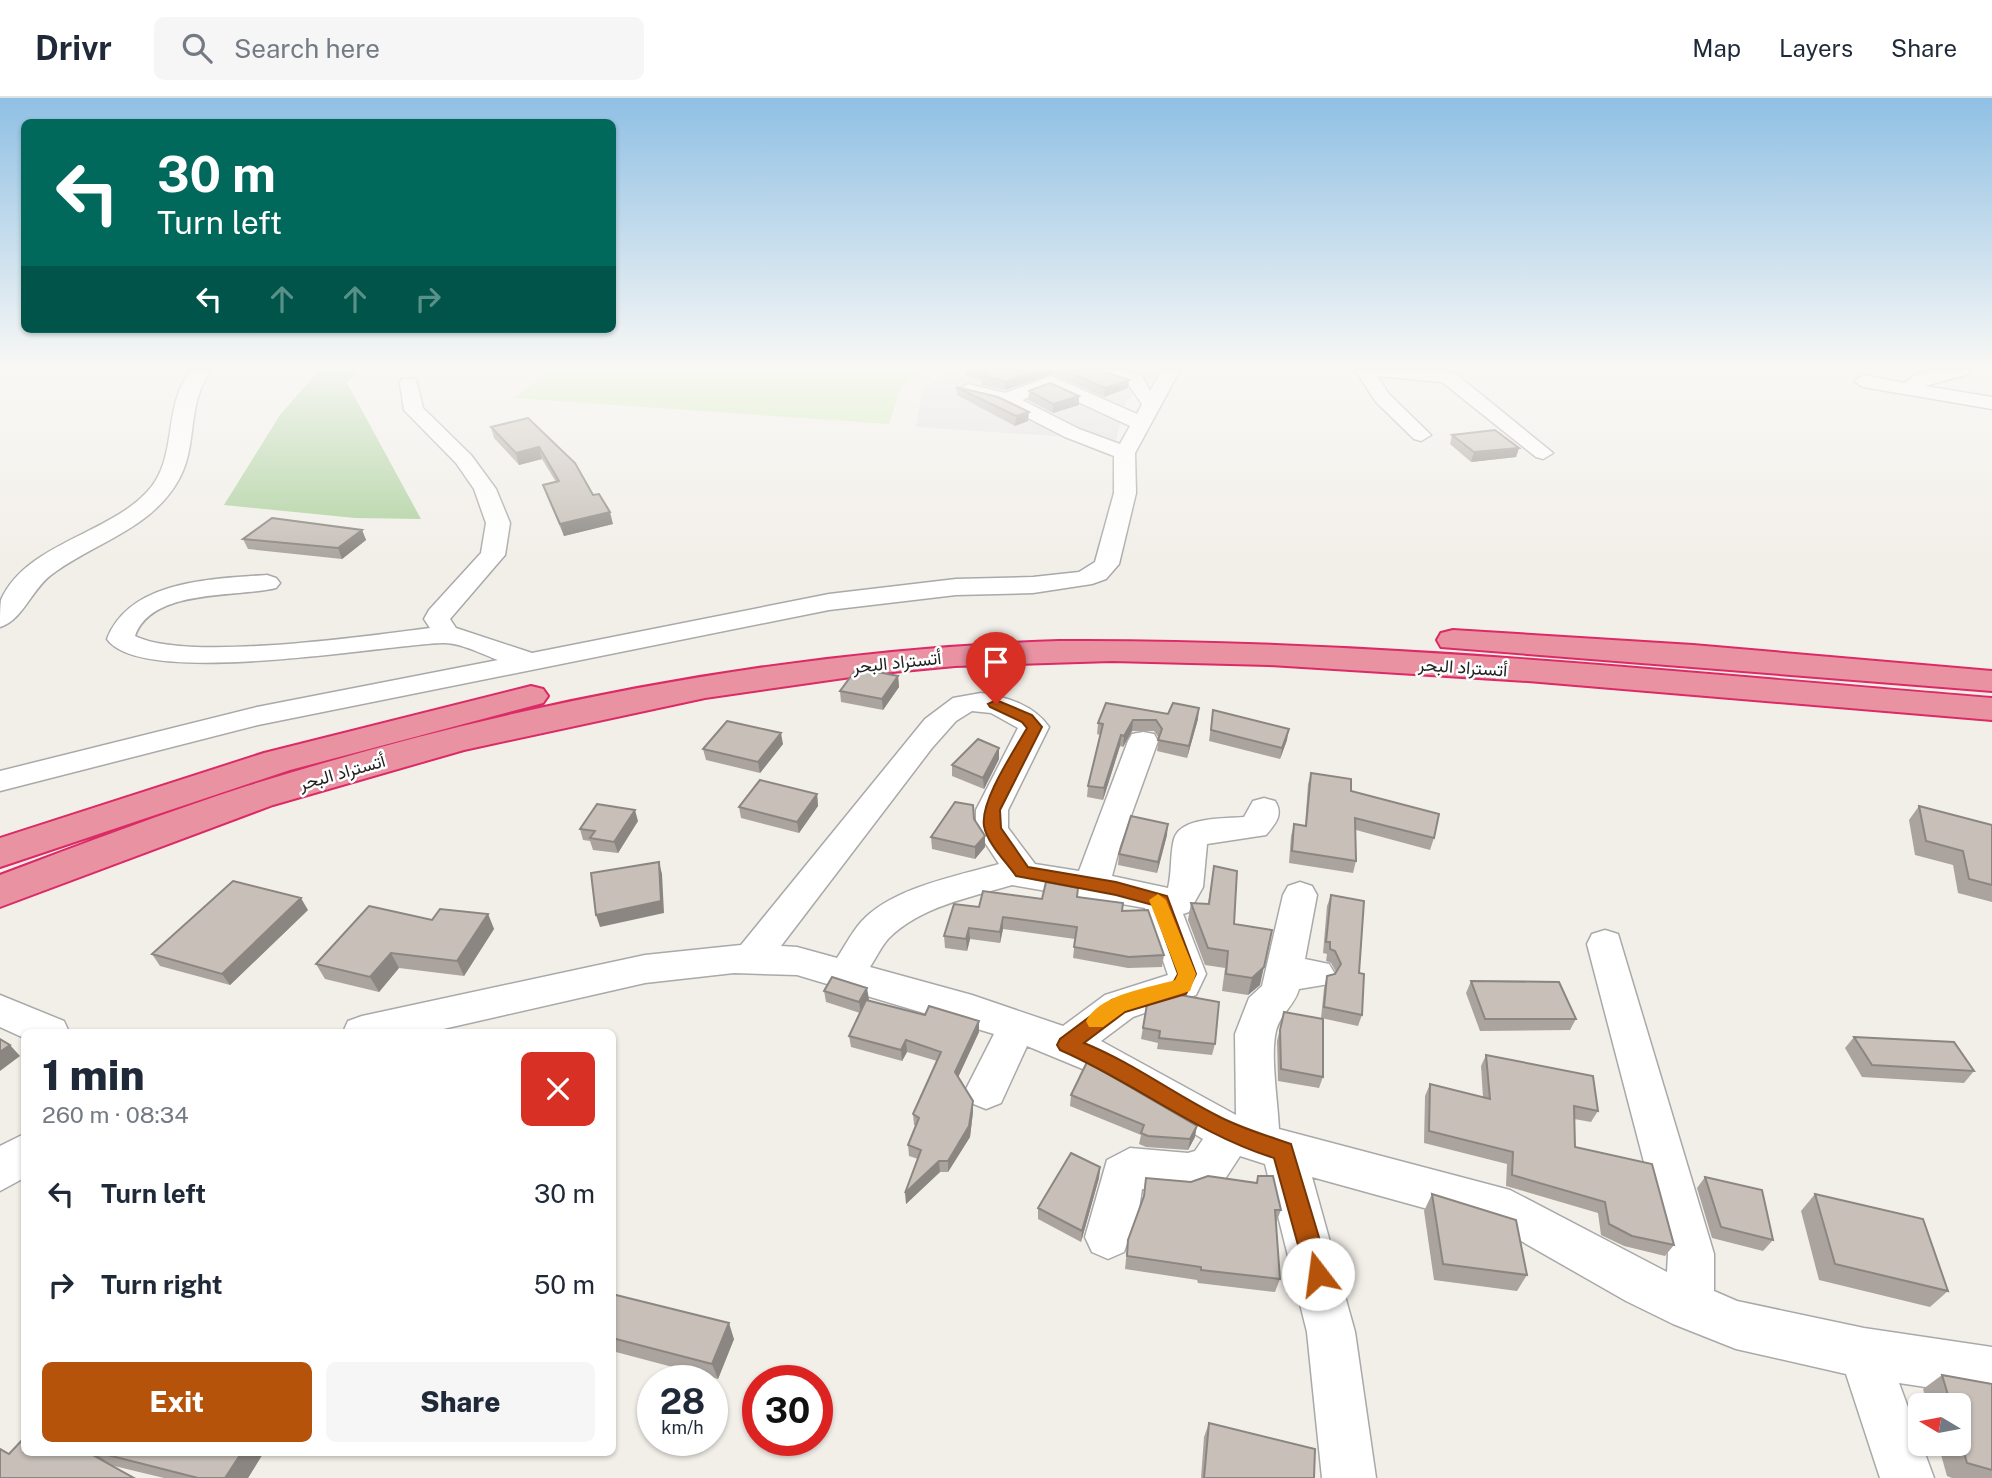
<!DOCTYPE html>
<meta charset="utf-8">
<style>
:root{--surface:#fff;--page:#f6f6f7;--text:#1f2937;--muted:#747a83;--line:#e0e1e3;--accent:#b45309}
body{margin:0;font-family:"Public Sans",Vazirmatn,sans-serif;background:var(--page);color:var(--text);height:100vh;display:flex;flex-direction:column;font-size:26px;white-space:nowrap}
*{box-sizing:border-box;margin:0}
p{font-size:23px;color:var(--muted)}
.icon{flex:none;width:38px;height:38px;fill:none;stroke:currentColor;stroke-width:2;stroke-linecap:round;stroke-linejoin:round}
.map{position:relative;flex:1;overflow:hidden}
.side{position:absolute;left:21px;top:931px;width:595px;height:427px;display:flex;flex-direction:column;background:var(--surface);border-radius:10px;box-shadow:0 2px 5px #0004}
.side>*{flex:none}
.banner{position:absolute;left:21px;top:21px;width:595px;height:214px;border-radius:10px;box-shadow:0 2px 5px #0004;background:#00695c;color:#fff;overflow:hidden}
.needle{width:46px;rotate:280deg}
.fabs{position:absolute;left:1908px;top:1295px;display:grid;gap:14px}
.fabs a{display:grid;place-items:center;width:63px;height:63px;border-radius:10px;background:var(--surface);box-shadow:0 2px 5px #0004;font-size:35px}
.speed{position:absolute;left:637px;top:1267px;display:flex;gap:14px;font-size:35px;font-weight:700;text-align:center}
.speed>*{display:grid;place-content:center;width:91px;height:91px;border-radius:50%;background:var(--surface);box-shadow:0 2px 5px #0004;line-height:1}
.speed small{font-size:18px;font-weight:400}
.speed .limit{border:10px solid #d22;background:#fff;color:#111}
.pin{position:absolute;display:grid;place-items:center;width:60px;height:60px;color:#fff;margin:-72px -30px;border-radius:50% 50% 50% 0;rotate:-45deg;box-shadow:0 0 7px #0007}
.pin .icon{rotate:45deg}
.me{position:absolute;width:77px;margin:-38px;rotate:345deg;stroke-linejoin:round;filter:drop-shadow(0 0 5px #0008)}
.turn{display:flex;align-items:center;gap:24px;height:147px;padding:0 21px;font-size:32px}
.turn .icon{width:91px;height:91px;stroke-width:2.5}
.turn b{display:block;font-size:49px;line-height:60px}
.lanes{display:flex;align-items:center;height:66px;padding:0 21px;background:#0003;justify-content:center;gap:35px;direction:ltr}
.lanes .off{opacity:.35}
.round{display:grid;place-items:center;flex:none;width:74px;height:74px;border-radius:10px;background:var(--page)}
.headline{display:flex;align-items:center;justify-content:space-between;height:119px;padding:0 21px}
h1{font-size:42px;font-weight:800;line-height:52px}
.cta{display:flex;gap:14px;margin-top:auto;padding:14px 21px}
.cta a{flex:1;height:80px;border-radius:10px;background:var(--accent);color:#fff;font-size:28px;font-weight:800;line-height:80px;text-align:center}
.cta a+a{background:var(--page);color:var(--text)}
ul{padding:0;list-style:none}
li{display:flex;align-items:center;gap:21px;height:91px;padding:0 21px}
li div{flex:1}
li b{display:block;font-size:26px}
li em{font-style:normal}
header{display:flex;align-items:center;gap:42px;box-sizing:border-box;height:98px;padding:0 35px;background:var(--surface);border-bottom:2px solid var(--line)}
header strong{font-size:33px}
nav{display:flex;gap:38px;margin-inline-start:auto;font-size:24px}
.search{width:490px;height:63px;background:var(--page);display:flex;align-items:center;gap:18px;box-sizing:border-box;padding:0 24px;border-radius:10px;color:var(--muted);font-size:26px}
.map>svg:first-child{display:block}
.residential{fill:#e0dfdf}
.grass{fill:#cdebb0}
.forest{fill:#add19e}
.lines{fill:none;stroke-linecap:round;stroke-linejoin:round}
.minor-casing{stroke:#a9a9a9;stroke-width:3}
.highway-casing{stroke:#dc2a67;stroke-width:4}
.minor{fill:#fff;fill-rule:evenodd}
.highway{fill:#e892a2;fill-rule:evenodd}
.wall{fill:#aba49e}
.shaded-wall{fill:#8b8681}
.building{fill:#c7bfb8;stroke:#8b8681;stroke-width:2}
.route{fill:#b45309;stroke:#753606;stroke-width:2}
.slow{fill:#f59e0b}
.labels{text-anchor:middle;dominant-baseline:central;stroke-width:5;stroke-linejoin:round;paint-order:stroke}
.street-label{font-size:18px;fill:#222;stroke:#fff}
</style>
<header>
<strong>Drivr</strong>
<div class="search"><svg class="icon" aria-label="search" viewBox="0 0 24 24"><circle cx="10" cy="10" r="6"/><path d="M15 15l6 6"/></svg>Search here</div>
<nav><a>Map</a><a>Layers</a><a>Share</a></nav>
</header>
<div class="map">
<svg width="1992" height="1380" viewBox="0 0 1992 1380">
<rect width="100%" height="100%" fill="#f2efe9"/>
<path class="residential" d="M948,272H1161L1126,304L1116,342L916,329L922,292Z"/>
<path class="grass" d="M550,272H924L901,289L889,326L514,300Z"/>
<path class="forest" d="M319,272H359L347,285L421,421L355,420L224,407L280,317Z"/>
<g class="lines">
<defs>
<path id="minor" d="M192,272H211C185,309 199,347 178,383C150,432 93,445 51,477C32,491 22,523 0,529C0,521 0,509 1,502C26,446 106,437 146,395C180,361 161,306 192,272Z
M1092,272H1120L1142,278L1150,293L1162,272H1180L1135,355L1136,395L1119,466L1106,481L1092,486L1033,495L956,497L829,512L258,627L0,693V673L257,609L498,562C482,556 459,544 442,545C382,547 141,591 107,541C130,482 212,481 267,477L276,480L280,485L276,490C236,500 152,490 135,538C186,564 367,538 430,530L424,521L429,512L481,455L486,425L474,391L456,365L404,312L400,285L402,281H416L423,310L471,357L496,391L510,425L505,457L450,521L456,530L532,555L829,496L956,481L1033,479L1079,474L1095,464L1114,395V358L1065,339L999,305L961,296L959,292L968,286L1005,295L1051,278L1137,316L1142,306L1128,286L1095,276ZM1050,291L1130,328L1120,346L1079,331L1022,302Z
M1355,272H1439L1456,276L1553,355L1543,361L1536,359L1442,284L1377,278L1389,296L1431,337L1421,343L1414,341L1376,304Z
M1938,272H1972L1969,276L1925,288L1992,299V311L1863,289L1854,283L1863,277L1905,285L1915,277Z
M981,595C1007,599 1034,607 1049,629L1008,712V730L1035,766L1079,773L1128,643L1132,636L1143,634L1154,636L1158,643L1120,748L1112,778L1168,790C1172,774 1170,756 1174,741C1181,718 1226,721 1244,719L1253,703L1264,700L1275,703C1284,717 1275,726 1266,737L1207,746L1203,789L1189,814L1183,816L1206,876L1196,897L1133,919L1101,943L1236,1017L1235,936L1249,900L1262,888L1283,797L1288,788L1300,784L1312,788L1317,797L1305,861L1329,866L1335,876L1329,886L1299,891C1295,907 1280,916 1276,933C1270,956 1278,1005 1279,1031L1510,1092L1667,1174L1668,1156L1587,846L1592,836L1605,832L1618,836L1714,1156V1193L1737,1203L1864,1230L1992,1249V1299L1899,1285L1934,1380H1880L1846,1276L1736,1251L1673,1226L1626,1203L1500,1131L1312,1079L1355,1234L1376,1380H1322L1307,1234L1265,1066L1240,1058L1225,1081L1188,1095L1142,1091L1139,1111L1124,1154L1108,1161L1092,1154L1085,1139L1107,1062L1130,1050L1188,1055L1195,1053L1203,1041L1090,974L1027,948L1001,1005L986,1011L971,1005L965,993L994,936L797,877L734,875L645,885L430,934H343L348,923L362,918L645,857L741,847L925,621L953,600ZM972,613L991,615L1018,630L976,712V731L999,766C957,778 891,790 861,824C852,834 845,848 837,860L797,849L781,848L932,650L956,623ZM1012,787L1145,810L1168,877L1105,897L1063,928L972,897L870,869C876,860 881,849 888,841C919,809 971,799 1012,787Z
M0,897L64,923L69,934H24V940L0,929Z
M24,1036V1080L0,1093V1048Z"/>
<path id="highway" d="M1453,532L1693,547L1992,573V593L1441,549L1437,542L1441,535Z
M1059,543C1371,541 1682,575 1992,600V622L1528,583L1269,567L1112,563L955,568L872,576L705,600L464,652L273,707L0,809V777C82,746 164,715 247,688C509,606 785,552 1059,543Z
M531,588L543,591L548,598L543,605L290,672L0,769V740L264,655Z"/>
</defs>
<use href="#minor" class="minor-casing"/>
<use href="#highway" class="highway-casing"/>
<use href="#minor" class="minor"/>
<use href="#highway" class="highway"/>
</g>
<path class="wall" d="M966,272H1100L1128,290L1104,299L1052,276L1005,292L982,287V282L966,278Z
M956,289L1028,323L1015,328L957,297Z
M1029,293L1079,298V307L1053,315L1028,302Z
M528,320L593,397L613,426L564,438L547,398L543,387L556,384L542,361L519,367L494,340L491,329Z
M1452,337L1519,350L1516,359L1471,364L1450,346Z
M362,432L366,442L342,461L248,451L243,441Z
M898,578L899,589L883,612L841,604L840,593Z
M1106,605L1198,621L1187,660L1157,653L1159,640L1154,633H1132L1123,649L1120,648L1103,702L1087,699L1088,688L1100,637L1097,636L1098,625Z
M1213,612L1287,642L1280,661L1209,643Z
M783,646L760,675L706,662L703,651Z
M999,661L984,691L952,678V667Z
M1311,675L1351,693L1434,740L1430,752L1356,732V763L1353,775L1289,765L1291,738L1294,726L1305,728L1308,686Z
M817,696L818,708L799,735L741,720L739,709Z
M1919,708L1992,727V804L1958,795L1953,767L1915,757L1909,722Z
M974,721L985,749L975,761L932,751L931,739Z
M638,723L618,755L593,752L590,743L583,742L580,731Z
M1167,737L1157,775L1118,767L1119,756Z
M1214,768L1234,826L1260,887L1248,897L1222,893L1225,870L1205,867L1188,822L1191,805L1208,806Z
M1078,790V799L1122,813L1164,857L1162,869L1128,870L1073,860L1075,841L1003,831L1000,845L970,841L967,853L945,850L944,838L979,809L1042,801Z
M1331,797L1359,875L1362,917L1358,928L1321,920L1324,890L1327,878L1335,876L1336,874L1331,865L1326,863L1327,856L1323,855L1327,808Z
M308,812L230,887L160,868L152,856Z
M488,816L494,831L464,878L399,870L379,894L325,881L316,866L432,822Z
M1471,883L1576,921L1570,932L1480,933L1466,895Z
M824,893L869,901L868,902L979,934L958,979L973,1014L970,1039L948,1074H940L906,1106L918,1061L909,1058L908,1047L916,1028L914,1027L913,1016L937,963L907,954L902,963L851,949L849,938L860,915L826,904Z
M1147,906L1215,946L1212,957L1157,951L1158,945L1141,941Z
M1284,914L1323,979L1319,990L1278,983L1277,943Z
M1854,939L1974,973L1964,985L1862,979L1845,950Z
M1486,957L1598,1013L1591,1024L1574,1021L1575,1049L1674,1147L1665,1158L1624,1148L1601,1137L1598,1115L1506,1088L1507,1066L1424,1045L1425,998L1430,986L1483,1000L1481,968Z
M1071,997L1195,1039L1188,1052L1146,1049L1139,1046L1141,1037L1070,1008Z
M1100,1069L1099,1080L1081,1144L1038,1121V1110Z
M1705,1079L1773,1142L1763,1153L1712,1140L1697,1090Z
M1432,1096L1527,1177L1517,1193L1434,1182L1424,1113Z
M1815,1096L1948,1193L1930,1209L1819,1182L1801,1113Z
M1143,1099L1281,1112L1276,1125L1280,1181L1275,1194L1198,1185L1197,1182L1125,1171L1128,1142Z
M612,1196L734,1241L718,1281L612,1253Z
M1942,1277L1992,1286V1380H1952L1947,1378L1938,1346H1958V1307H1928L1923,1291Z
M1209,1325L1314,1380H1201L1204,1339Z
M24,1354H264L248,1380H164L110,1367L9,1356Z"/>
<path class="shaded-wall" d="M1038,272H1052V276L1005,292V284Z
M1129,282L1128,290L1104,299L1105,290Z
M1079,298V307L1053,315V306Z
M1029,314L1028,323L1015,328L1016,318Z
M539,349L542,361L519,367L516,355Z
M1519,350L1516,359L1471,364L1474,354Z
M610,414L613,426L564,438L560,426Z
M362,432L366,442L342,461L338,450Z
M898,578L899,589L883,612L882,601Z
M1199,610L1198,621L1187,660L1189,648Z
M1133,622L1132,633L1123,649L1124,638Z
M1289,631L1287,642L1280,661L1282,650Z
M781,635L783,646L760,675L758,664Z
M1121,637L1120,648L1103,702L1104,690Z
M999,650V661L984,691L983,680Z
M817,696L818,708L799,735L797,724Z
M635,712L638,723L618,755L614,744Z
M1168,726L1167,737L1157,775L1158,764Z
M985,738V749L975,761V749Z
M659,764L662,776L664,815L600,829L596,817Z
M301,800L308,812L230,887L222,876Z
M488,816L494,831L464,878L457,863Z
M1003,819V831L1000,845V834Z
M969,830L970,841L967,853L966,841Z
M391,855L399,870L379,894L370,879Z
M1264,869L1260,887L1248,897L1252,880Z
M867,890L869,901L861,915L859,904Z
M979,923V934L955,986V974Z
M906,942L907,954L902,963L901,952Z
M10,947L20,958L0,973V954Z
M973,1003V1014L970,1039L948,1074V1063Z
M1197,1028L1195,1039L1188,1052L1190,1041Z
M939,1063L940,1074L906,1106L905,1095Z
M1100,1069L1099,1080L1081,1144L1082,1133Z
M729,1225L734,1241L718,1281L712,1266Z
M92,1354H93L110,1366L91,1356Z
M242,1354H264L248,1380H225Z"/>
<path class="building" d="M976,272H1038L1005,284L982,278L989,275Z
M1063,272H1100L1129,282L1105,290Z
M1050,285L1079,298L1053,306L1029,293Z
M956,289L998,299L1029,314L1016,318Z
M528,320L575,365L593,397L599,396L610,414L560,426L543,387L559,383L539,349L516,355L491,329Z
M1495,332L1519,350L1474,354L1452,337Z
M272,420L362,432L338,450L243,441Z
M857,570L898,578L882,601L840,593Z
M1106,605L1168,616L1173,605L1199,610L1189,648L1158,642L1162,631L1156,622H1133L1124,638L1121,637L1104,690L1088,688L1103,626L1098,625Z
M1213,612L1289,631L1282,650L1211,632Z
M727,623L781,635L758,664L703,651Z
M978,641L999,650L983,680L952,667Z
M1311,675L1351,681V693L1439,716L1434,740L1355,720L1356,763L1292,753L1294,726L1306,728Z
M760,682L817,696L797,724L739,709Z
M955,704L973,707L974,721L985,738L975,749L931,739Z
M597,706L635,712L614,744L590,740L595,733L580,731Z
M1919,708L1992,727V787L1969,781L1963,753L1926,743Z
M1131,718L1168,726L1158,764L1119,756Z
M659,764L661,803L596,817L591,775Z
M1214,768L1237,773L1234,826L1272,832L1264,869L1252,880L1226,876L1228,853L1208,850L1191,805L1209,806Z
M233,783L301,800L222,876L152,856Z
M1046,784L1078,790L1077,799L1123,805L1122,813L1148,812L1164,857L1129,859L1074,849L1077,829L1003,819L1000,834L969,830L966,841L944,838L954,806L979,809L983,793L1042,801Z
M1331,797L1364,803L1359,875L1364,876L1362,917L1324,909L1327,878L1335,876L1341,866L1335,853L1330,851V844H1326Z
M369,808L432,822L440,811L488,816L457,863L391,855L370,879L316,866Z
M832,879L867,890L859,904L824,893Z
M1471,883L1559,884L1576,921H1485Z
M1175,896L1219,904L1215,946L1159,940L1160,933L1143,930L1147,906Z
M866,902L925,917L929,908L979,923L955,974L973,1003L969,1028L948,1063H939L905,1095L921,1052L908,1047L919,1020L913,1016L941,954L906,942L901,952L849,938Z
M1284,914L1323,921V979L1281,971L1280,932Z
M1854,939L1954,944L1974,973L1872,967Z
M0,941L10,947L0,954Z
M1486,957L1593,978L1598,1013L1574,1008L1575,1049L1652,1066L1674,1147L1632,1138L1609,1126L1605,1104L1512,1077L1513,1054L1429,1033L1430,986L1490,1001Z
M1087,964L1197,1028L1190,1041L1148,1038L1141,1035L1144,1027L1071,997Z
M1071,1055L1100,1069L1082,1133L1038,1110Z
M1208,1078L1257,1085L1258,1078H1273L1281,1112H1275L1280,1181L1201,1172V1169L1127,1158L1128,1142L1144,1098L1146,1080L1191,1084Z
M1705,1079L1762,1092L1773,1142L1721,1129Z
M1432,1096L1516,1122L1527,1177L1443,1166Z
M1815,1096L1923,1121L1948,1193L1835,1166Z
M612,1196L729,1225L712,1266L612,1240Z
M1942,1277L1992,1286V1372L1967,1365L1958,1333V1307H1951Z
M1209,1325L1315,1351L1314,1380H1204Z
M24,1340V1354H92L91,1356L134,1380H0V1351L9,1356Z
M96,1354H242L225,1380H198Z"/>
<linearGradient id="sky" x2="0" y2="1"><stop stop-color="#8fc0e4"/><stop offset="0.58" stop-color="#f9f8f5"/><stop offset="1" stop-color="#f9f8f5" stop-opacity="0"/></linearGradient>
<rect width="1992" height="465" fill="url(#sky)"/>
<path class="route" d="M996,602L1032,617L1042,629L1000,712L1001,730L1028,769L1116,784L1167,798L1196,876L1186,896L1125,914L1084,945C1131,964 1171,994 1216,1017C1240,1030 1265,1037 1291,1046L1330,1176L1326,1184L1318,1187L1310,1184L1306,1176L1274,1060C1197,1036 1134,984 1060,952L1057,947L1060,941L1112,902L1173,885L1178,876L1153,807L1116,797L1016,778C1007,765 987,745 984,728C980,703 1014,653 1027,630L1022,624L990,609L988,606Z"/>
<path class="slow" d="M1158,796L1166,802L1196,876L1190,893L1125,913L1103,929H1089L1086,923C1100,896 1149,890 1175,882L1178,876L1149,802Z"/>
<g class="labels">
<g class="street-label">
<text transform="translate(897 564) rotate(-6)">أتستراد البحر</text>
<text transform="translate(1463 569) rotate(4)">أتستراد البحر</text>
<text transform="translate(342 674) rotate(-16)">أتستراد البحر</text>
</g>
</g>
</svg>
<div class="fabs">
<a><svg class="needle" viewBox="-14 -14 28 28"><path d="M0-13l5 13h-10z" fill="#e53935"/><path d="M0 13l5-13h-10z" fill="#747a83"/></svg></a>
</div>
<div class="speed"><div>28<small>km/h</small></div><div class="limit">30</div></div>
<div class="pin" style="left:996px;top:606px;background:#d93025"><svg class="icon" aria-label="arrive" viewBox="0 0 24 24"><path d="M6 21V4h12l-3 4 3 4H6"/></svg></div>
<svg class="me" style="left:1318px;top:1176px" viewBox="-20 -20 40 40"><circle r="19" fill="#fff"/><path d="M0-13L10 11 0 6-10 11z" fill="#b45309"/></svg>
<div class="banner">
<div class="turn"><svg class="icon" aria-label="left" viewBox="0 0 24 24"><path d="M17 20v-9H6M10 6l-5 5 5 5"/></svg><div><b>30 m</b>Turn left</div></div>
<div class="lanes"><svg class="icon" aria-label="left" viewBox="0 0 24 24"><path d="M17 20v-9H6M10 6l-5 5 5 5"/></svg><svg class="icon off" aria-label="ahead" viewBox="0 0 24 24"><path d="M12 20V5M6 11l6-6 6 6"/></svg><svg class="icon off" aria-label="ahead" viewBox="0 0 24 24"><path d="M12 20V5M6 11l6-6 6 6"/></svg><svg class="icon off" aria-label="right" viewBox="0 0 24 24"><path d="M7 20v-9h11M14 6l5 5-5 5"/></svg></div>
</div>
<section class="side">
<div class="headline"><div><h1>1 min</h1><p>260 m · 08:34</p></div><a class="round" style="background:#d93025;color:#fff"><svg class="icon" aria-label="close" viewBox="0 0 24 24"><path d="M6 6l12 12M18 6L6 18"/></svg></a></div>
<ul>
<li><svg class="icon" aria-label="left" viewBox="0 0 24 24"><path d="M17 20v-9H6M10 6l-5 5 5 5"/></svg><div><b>Turn left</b></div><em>30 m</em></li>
<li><svg class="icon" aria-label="right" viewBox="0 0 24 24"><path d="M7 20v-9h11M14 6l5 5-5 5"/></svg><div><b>Turn right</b></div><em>50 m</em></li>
</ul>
<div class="cta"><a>Exit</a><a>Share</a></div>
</section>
</div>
